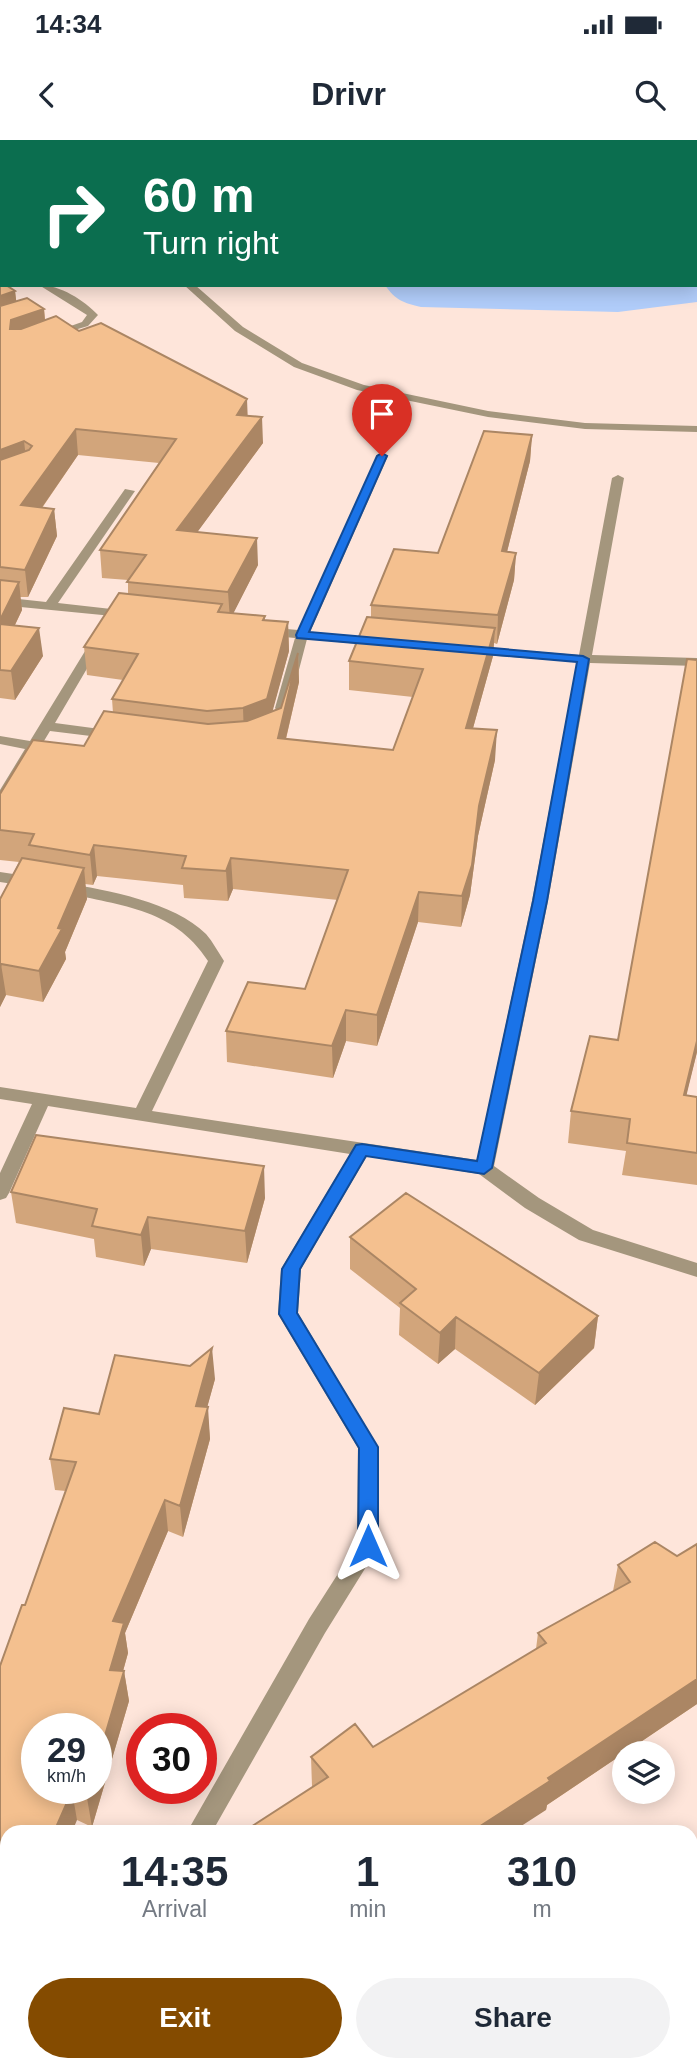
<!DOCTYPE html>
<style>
:root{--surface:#fff;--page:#f2f2f3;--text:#1f2937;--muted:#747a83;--accent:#844b00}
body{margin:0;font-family:Arial,sans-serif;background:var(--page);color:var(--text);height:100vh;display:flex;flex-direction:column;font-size:26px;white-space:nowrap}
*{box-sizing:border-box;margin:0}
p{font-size:23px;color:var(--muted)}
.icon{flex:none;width:38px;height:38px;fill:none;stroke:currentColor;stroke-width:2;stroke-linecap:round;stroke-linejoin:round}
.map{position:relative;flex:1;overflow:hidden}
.details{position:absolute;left:0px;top:1685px;width:698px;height:247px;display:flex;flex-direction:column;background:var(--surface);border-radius:21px 21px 0 0;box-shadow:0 4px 18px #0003}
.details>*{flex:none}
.guide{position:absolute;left:0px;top:0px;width:698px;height:147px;box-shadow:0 4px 18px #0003;background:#0b6e4f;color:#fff;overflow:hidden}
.fabs{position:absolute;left:612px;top:1601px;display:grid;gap:14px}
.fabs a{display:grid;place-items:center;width:63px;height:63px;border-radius:50%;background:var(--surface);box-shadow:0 4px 18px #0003;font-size:35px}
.speed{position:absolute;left:21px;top:1573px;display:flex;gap:14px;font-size:35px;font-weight:700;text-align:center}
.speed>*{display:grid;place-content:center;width:91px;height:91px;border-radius:50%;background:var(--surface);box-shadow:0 4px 18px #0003;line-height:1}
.speed small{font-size:18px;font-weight:400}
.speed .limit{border:10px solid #d22;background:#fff;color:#111}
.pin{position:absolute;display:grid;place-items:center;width:60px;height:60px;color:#fff;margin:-72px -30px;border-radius:50% 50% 50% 0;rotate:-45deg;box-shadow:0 0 7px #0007}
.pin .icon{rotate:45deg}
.me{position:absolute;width:77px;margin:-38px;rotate:0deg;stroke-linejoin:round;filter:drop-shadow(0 0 5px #0008)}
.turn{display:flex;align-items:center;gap:24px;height:147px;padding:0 28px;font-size:32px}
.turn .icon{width:91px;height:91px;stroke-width:2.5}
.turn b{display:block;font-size:49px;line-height:60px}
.eta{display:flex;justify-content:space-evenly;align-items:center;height:119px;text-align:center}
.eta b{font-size:42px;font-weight:600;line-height:49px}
.primary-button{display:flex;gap:14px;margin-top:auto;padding:14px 28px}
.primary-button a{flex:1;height:80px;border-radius:42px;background:var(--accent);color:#fff;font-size:28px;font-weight:600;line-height:80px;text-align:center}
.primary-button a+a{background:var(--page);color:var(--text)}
.status{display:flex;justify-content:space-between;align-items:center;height:49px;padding:0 35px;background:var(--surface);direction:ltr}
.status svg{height:19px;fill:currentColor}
header{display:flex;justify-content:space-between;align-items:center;height:91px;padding:0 28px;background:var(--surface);font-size:32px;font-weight:600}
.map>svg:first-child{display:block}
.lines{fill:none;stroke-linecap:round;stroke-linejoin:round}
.river{fill:#b1cdfa;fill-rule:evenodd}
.minor{fill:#a4967d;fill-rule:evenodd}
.wall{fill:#d2a57b}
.shaded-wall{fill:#ab8664}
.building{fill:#f4c08f;stroke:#ab8664;stroke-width:2}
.route{fill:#1a73e8;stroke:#114b97;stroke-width:2}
</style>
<div class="status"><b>14:34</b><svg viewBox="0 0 49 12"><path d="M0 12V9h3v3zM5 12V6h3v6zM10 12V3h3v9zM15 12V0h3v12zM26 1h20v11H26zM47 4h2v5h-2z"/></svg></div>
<header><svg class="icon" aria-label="back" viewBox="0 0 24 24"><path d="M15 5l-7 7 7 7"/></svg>Drivr<svg class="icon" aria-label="search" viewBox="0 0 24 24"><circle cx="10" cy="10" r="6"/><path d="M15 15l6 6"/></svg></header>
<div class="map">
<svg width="697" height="1931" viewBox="0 0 697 1931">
<rect width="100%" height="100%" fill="#fee5da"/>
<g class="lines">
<path class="river" d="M303,0H349L350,2H304Z
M697,130V162L618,172L421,167C404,163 395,160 385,145H696Z"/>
<path class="minor" d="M0,65L2,66V72L0,71Z
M0,119L2,120V126L0,125Z
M39,145C60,145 84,160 98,175L88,186L51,197V193L82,182L87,175Z
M184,145H195L243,187L302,223L364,245L488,271L585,283L697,286V292L585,289L488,277L357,250L294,227L235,191Z
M378,314L388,316L310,492L379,498L385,502L379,506L307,499L289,568L287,571H277L275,568L295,498L264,495L258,491L264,487L298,490Z
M618,335L624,338L592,515L697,518V526L590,523L548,761L494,1026L539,1058L593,1090L697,1123V1137L579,1100L525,1068L479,1034L367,1016L301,1129L298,1173L378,1307L379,1406L325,1493L212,1692H187L309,1479L357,1404L358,1308L278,1174L281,1129L350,1014L48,966L9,1053L6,1058L0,1060V1033L32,964L0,959V947L136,968L208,821C173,766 116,766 59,751L56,748L64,743C107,750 174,762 206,794C213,802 218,812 224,821L152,971L477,1020L532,761L577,522L470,514L463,510L470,506L579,515L612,338Z
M125,349L135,351L58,463L129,471L133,472V478L0,465V457L46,462Z
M96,499L102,503L55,583L115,591L122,595L115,599L50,591L7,662L0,666V650L25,609L0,604V596L30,601L90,503Z
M0,732L33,737L41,742L33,747L0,742Z
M697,1845V1873L691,1875V1847Z
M7,1855V1881L0,1883V1857Z
M584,1925H616L614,1931H582Z"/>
</g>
<path class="wall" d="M0,141L15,151L16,161L44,169L45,180L79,191L247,276L263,303L197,392L258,425L233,473L265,476V480L288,482L289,511L272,571L281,568L298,513L299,542L286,599L393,610L413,557L349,550V521L371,478V465L438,413L532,295L530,321L507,412L516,413L514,440L497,504L494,503L493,516L473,588L495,620L478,696L470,755L461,787L418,782L377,906L346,901L333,938L227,922L226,891L305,849L338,760L233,749L228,761L184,758L183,745L97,736L93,745L85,744L87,759L65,812L66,819L43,862L6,855L0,867V759L19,722L0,720V654L84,606L113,573L112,559L123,540L87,535L84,507L128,454V440L102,438L100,410L159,323L78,315L42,368L54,369L57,396L28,457H20L22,470L15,485L43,516L15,560L0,558Z
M697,520V912L686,955L697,957V1045L622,1035L626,1011L568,1003L571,971L618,900Z
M11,1052L265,1058L247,1123L151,1109L144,1126L96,1117L94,1099L16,1083Z
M350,1097L598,1176L594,1208L535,1265L455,1209L438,1224L399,1195L400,1168L350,1129Z
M215,1239L207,1267L210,1299L183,1397L168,1391L125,1493L128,1513L123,1531H124L129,1561L92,1687L77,1680L7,1692V1730L0,1729V1526L25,1465L66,1351L55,1350L50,1319L99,1274Z
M697,1404V1564L547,1665L546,1670L312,1647V1646L311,1617L373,1607L536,1509L538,1493L613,1451L618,1425L677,1416Z"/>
<path class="shaded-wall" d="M15,151L18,175L0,181V156Z
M44,169L46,193L10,189L11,180Z
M247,259L248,284L237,275Z
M262,277L263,303L179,417L177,390Z
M76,289L78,315L25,392L21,365Z
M532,295L530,321L500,439L502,411Z
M24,301L27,327L0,337V310Z
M54,369L57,396L28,457L25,430Z
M257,398L258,425L230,480L228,452Z
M516,413L514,440L497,504L498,475Z
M19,442L22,470L2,512L0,496V480Z
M288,482L289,511L268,588L244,597L243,568Z
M39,488L43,516L15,560L11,531Z
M495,488L493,516L465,617L466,588Z
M298,513L299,542L279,628L278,598Z
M497,590L495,620L478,696L470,755L461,787L462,756L479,666Z
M94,705L97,736L93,745L90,715Z
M231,718L233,749L228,761L226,731Z
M84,728L87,759L65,812L66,819L43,862L39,831Z
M419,752L418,782L377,906V875Z
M1,824L6,855L0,867V827Z
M346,870V901L333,938L332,906Z
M697,901V912L679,986L684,955Z
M264,1026L265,1058L247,1123L245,1091Z
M148,1077L151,1109L144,1126L141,1095Z
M598,1176L594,1208L535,1265L539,1233Z
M456,1177L455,1209L438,1224L440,1193Z
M212,1208L215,1239L199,1297L196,1266Z
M208,1267L210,1299L183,1397L180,1366Z
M165,1360L168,1391L125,1493L128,1513L115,1560L110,1530L113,1481Z
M124,1531L129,1561L92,1687L87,1658L90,1648H96V1626Z
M697,1539V1564L547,1665L546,1670L512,1692H471L548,1638Z
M72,1651L77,1680L72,1692H54Z"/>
<path class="building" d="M0,141L2,142V145H6L15,151L0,156Z
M27,158L44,169L11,180L10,189H21L56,176L79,191L101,183L247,259L237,275L262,277L177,390L257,398L228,452L127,442L146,415L100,410L176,299L76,289L21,365L54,369L25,430L0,427V320L29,310L32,306L24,301L0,310V166Z
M484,291L532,295L502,411L516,413L498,475L371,465L394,409L438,413Z
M0,440L19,442L0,480Z
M119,453L222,464L218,472L265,476L263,480L288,482L267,559L243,568L207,571L112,559L138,514L84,507Z
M367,477L495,488L466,588L497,590L479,666L472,725L462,756L419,752L377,875L346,870L332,906L226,891L248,842L305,849L348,730L231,718L226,731L182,728L186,716L94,705L90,715L29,705L34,694L0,690V654L33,600L84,606L104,571L208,584L247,581L281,568L298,513L278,598L393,610L423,529L349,521Z
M0,484L39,488L11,531L0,530Z
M687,519L697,520V901L684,955L697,957V1013L627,1003L630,979L571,971L590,896L618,900Z
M22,718L84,728L58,788L62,789L39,831L1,824L0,827V759Z
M36,995L264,1026L245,1091L148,1077L141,1095L92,1086L97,1069L11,1052Z
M406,1053L598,1176L539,1233L456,1177L440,1193L400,1163L416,1149L350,1097Z
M212,1208L196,1266L208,1267L180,1366L165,1360L113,1481L124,1483L110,1530L124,1531L96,1626V1589H37V1648H90L87,1658L72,1651L54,1692H7V1704L0,1702V1526L22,1465H25L76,1322L50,1319L64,1268L99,1274L115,1215L190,1226Z
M655,1402L677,1416L697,1404V1539L548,1638L550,1641L471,1692H243L328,1637L311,1617L355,1584L373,1607L546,1503L538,1493L630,1442L618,1425Z"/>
<path class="route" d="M382,313L387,316L309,492L583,516L589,519L547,761L492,1028L484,1034L366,1016L300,1129L297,1173L378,1307V1406L375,1412L368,1415L361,1412L358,1406L359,1308L279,1174L282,1129L356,1005L362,1004L477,1021L533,761L577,522L297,498L296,495L377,316Z"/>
</svg>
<div class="fabs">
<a><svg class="icon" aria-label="layers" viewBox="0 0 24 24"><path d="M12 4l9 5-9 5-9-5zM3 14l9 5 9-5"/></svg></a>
</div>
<div class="speed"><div>29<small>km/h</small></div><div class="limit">30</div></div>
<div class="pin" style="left:382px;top:316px;background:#d93025"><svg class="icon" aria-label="arrive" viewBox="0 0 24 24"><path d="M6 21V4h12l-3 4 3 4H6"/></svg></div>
<svg class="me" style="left:368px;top:1406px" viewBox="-20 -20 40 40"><path d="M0-17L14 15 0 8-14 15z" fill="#1a73e8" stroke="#fff" stroke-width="4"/></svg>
<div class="guide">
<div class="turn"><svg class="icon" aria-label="right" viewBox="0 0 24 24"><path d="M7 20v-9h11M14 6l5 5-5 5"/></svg><div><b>60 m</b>Turn right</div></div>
</div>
<section class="details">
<div class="eta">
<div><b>14:35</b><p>Arrival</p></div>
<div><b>1</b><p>min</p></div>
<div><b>310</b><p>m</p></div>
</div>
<div class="primary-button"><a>Exit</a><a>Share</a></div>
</section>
</div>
